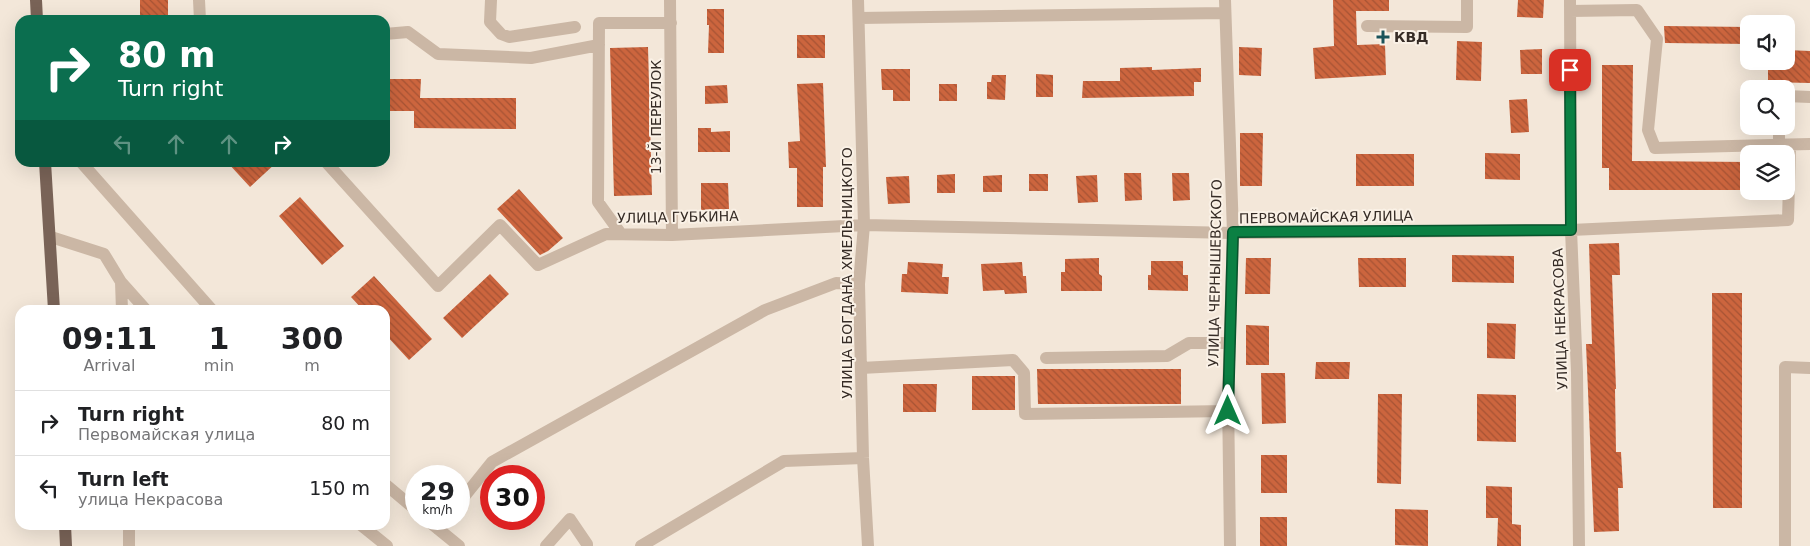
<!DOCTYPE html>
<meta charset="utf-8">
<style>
:root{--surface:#fff;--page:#f2f2f2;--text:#202124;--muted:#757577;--line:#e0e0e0}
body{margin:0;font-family:"DejaVu Sans",sans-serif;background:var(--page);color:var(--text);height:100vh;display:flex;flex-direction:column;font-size:19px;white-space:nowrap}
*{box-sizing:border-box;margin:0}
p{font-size:16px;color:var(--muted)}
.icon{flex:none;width:28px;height:28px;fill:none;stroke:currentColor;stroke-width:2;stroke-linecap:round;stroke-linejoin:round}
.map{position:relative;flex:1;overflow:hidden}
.drawer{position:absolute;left:15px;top:305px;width:375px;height:225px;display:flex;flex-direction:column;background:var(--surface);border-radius:15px;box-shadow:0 5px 20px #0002}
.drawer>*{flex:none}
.top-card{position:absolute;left:15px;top:15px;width:375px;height:152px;border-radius:15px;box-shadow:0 5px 20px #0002;background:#0b6e4f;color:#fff;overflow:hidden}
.fabs{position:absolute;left:1740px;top:15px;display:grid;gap:10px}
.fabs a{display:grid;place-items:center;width:55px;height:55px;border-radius:10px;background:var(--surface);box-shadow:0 5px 20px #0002;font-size:25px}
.speed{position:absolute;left:405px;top:465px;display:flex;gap:10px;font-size:25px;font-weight:700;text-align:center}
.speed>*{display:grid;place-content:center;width:65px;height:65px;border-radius:50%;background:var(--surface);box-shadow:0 5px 20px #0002;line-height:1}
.speed small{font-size:12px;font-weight:400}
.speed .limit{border:8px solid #d22;background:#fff;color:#111}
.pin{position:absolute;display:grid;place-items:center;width:42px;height:42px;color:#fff;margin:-21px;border-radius:10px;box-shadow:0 2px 8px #0006}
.me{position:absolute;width:55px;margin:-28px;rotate:0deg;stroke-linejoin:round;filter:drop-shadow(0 0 4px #0008)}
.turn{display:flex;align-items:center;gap:18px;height:105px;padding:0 20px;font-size:22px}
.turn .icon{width:65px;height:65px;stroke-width:2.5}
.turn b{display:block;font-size:35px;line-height:42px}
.lanes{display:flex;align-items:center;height:48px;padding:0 20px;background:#0003;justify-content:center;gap:25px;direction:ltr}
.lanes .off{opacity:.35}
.eta{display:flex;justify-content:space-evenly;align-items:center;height:85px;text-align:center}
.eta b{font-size:30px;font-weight:700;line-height:35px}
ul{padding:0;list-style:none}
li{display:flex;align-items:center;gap:15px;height:65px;padding:0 20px;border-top:1px solid var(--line)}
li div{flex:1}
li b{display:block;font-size:19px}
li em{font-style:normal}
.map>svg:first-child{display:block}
.building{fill:url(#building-back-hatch)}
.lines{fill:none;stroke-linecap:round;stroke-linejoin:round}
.minor{stroke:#cbb7a5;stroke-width:12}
.major{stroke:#796357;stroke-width:12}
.route-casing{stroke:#07532c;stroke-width:12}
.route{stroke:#0b8043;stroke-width:9}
.poi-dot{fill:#1a535a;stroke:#faf1e6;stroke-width:2}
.labels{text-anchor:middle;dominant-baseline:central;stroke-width:4;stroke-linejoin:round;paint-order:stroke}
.poi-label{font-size:14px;font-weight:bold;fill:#362c26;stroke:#faf1e6;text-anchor:start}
.street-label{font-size:14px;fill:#362c26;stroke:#faf1e6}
</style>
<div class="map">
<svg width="1810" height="546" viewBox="0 0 1810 546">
<defs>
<pattern id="building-back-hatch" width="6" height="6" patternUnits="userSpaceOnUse" patternTransform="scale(1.25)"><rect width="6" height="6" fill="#cc653e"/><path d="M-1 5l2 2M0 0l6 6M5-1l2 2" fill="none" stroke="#a65334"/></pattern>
</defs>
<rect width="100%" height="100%" fill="#f3e7d9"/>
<path class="building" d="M140,0H168V20H140Z
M1333,0H1389V11H1356L1357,45L1385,44L1386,75L1315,79L1313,48L1334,46Z
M1518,0H1544L1543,18L1517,17Z
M707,9H724V53H708L709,25H707Z
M1664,26L1749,27V44L1665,43Z
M797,35H825V58H797Z
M1457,41L1482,42L1481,81L1456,80Z
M648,47L652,195L614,196L610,48Z
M1239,47L1262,48L1261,76L1239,75Z
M1542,49V74H1521L1520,50Z
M1786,50L1810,51V83L1768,82V61H1786Z
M1602,65H1633L1632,161L1749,162V190H1609V168H1602Z
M1152,67V70L1201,68V82H1194V96L1082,98L1083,81H1120V68Z
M881,69H910V101H893V90H882Z
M1036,74L1053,75V97H1036Z
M992,75H1006L1005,100L987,99V82H991Z
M385,79H421L420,98H516V129L414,128V111H385Z
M823,83L826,167H823V207H797V168H789L788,142L800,141L797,84Z
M939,84H957V101H939Z
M727,85L728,103L705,104V86Z
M1527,99L1529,132L1511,133L1509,100Z
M698,128H711V132L730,131V152H698Z
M1240,133H1263L1262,186H1240Z
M1485,153L1520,154V180L1485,179Z
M1356,154H1414V186H1356Z
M227,162H277L250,187Z
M1124,173H1141L1142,200L1125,201Z
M1172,173H1189L1190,200L1173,201Z
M955,174V193H937V175Z
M1029,174H1048V191H1029Z
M1002,175V192H983V176Z
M1097,175L1098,202L1078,203L1076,176Z
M909,176L910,203L888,204L886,177Z
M701,183H728L729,209L701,210Z
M519,189L563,238L548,251L540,255L497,209Z
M300,197L344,246L322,265L279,216Z
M1619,243L1620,275H1612L1616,389H1615L1616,452H1621L1623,488H1618L1619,531L1594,532L1586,344H1592L1589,244Z
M1452,255L1514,256V283L1452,282Z
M1099,258V274L1102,276V291H1061V272H1065V259Z
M1246,258H1271L1270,294H1245Z
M1358,258H1406V287H1359Z
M1151,261H1183V275H1188V291L1148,290V275H1151Z
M908,262L943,264L942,277H949L948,294L901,292L902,274H907Z
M1022,262L1023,276H1026L1027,293L1005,294L1004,290L983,291L981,264Z
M490,274L509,294L462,338L443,318Z
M374,276L432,339L409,360L385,334V310H363L351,297Z
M1712,293H1742V508H1713Z
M1487,323L1516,324L1515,359L1487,358Z
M1246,325L1269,326V365H1246Z
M1316,362H1350L1349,379H1315Z
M1037,369H1181V404H1038Z
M1261,373H1285L1286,423L1262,424Z
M972,376H1015V410H972Z
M903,384H937L936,412H903Z
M1378,394H1402L1401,484L1377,483Z
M1477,394L1516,395V442L1477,441Z
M1261,455H1287V493H1261Z
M1486,486L1512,487V524L1521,525V546H1497L1498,518H1486Z
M1395,509L1428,510V546L1395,545Z
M1260,517H1287V546H1260Z"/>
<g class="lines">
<path class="minor" d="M199,0L200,20
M491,0L490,22L501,34L509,37L575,27
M670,0L672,235
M858,0L864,225L859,284L863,458L868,546
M1225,0L1233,233L1228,395L1230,546
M1570,0L1571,230L1577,372L1579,546
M1570,11L1637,10L1657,39L1648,130L1655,148L1810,144
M859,18L1225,13
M1367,26L1467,27V0
M385,34L408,32L438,54L531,58L599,45
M1786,96L1810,97
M1779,126V146
M81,162L212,310
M326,162L438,286L500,225L538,265L606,234L672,235L864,225L1233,233L1571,230L1788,220L1790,145
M621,234L598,202L599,23H671
M51,237L104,254L121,282L146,310
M121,282L122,310
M1046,358L1167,356L1189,343H1230
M861,368L1013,360L1024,373L1025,414L1228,411
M385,484L416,510
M459,503L492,462L765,310L836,283L859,284
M426,519L459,546
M129,525V546
M361,525L387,546
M438,529L446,519
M546,546L570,519L587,544V546
M641,546L784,461L863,458
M1785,546V367L1810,368"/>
<path class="major" d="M36,0L37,20
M45,162L54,310
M65,525L66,546"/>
</g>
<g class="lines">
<defs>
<path id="route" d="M1228,411L1233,232L1571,230L1570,70"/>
</defs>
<use href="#route" class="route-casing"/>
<use href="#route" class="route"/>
</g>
<path class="poi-dot" d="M1380.5 29.5h5v5h5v5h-5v5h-5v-5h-5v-5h5z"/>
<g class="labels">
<g class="poi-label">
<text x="1394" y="37">КВД</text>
</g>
<g class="street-label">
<text transform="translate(656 117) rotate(-90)">13-Й ПЕРЕУЛОК</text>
<text transform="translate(678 217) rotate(-1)">УЛИЦА ГУБКИНА</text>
<text transform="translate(1326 217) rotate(-1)">ПЕРВОМАЙСКАЯ УЛИЦА</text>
<text transform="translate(847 273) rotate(-90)">УЛИЦА БОГДАНА ХМЕЛЬНИЦКОГО</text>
<text transform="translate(1215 273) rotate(-89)">УЛИЦА ЧЕРНЫШЕВСКОГО</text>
<text transform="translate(1560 319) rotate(-92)">УЛИЦА НЕКРАСОВА</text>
</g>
</g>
</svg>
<div class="fabs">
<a><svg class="icon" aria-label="sound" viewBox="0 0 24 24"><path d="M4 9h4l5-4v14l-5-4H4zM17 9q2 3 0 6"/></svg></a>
<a><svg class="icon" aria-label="search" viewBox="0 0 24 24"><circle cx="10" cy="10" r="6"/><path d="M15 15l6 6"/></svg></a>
<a><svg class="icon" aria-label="layers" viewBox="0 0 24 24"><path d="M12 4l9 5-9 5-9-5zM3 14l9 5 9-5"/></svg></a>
</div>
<div class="speed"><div>29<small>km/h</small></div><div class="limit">30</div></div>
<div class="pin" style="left:1570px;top:70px;background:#d93025"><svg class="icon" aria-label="arrive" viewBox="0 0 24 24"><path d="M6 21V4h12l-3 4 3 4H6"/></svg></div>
<svg class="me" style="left:1228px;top:411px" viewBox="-20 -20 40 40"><path d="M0-17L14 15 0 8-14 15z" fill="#0b8043" stroke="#fff" stroke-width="4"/></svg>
<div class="top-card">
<div class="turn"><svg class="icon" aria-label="right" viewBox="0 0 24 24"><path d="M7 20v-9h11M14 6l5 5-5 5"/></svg><div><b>80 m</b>Turn right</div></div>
<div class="lanes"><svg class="icon off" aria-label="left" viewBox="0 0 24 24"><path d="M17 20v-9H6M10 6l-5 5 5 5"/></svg><svg class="icon off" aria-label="ahead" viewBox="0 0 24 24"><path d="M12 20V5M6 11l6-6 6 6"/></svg><svg class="icon off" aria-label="ahead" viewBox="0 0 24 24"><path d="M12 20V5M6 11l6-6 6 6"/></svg><svg class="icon" aria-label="right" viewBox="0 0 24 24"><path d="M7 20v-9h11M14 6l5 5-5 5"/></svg></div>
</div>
<section class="drawer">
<div class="eta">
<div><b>09:11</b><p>Arrival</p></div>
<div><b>1</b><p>min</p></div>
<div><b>300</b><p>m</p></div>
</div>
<ul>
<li><svg class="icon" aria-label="right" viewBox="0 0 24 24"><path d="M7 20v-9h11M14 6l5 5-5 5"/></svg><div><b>Turn right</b><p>Первомайская улица</p></div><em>80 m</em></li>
<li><svg class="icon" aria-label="left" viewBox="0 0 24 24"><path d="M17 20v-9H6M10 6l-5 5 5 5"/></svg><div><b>Turn left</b><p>улица Некрасова</p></div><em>150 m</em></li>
</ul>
</section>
</div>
